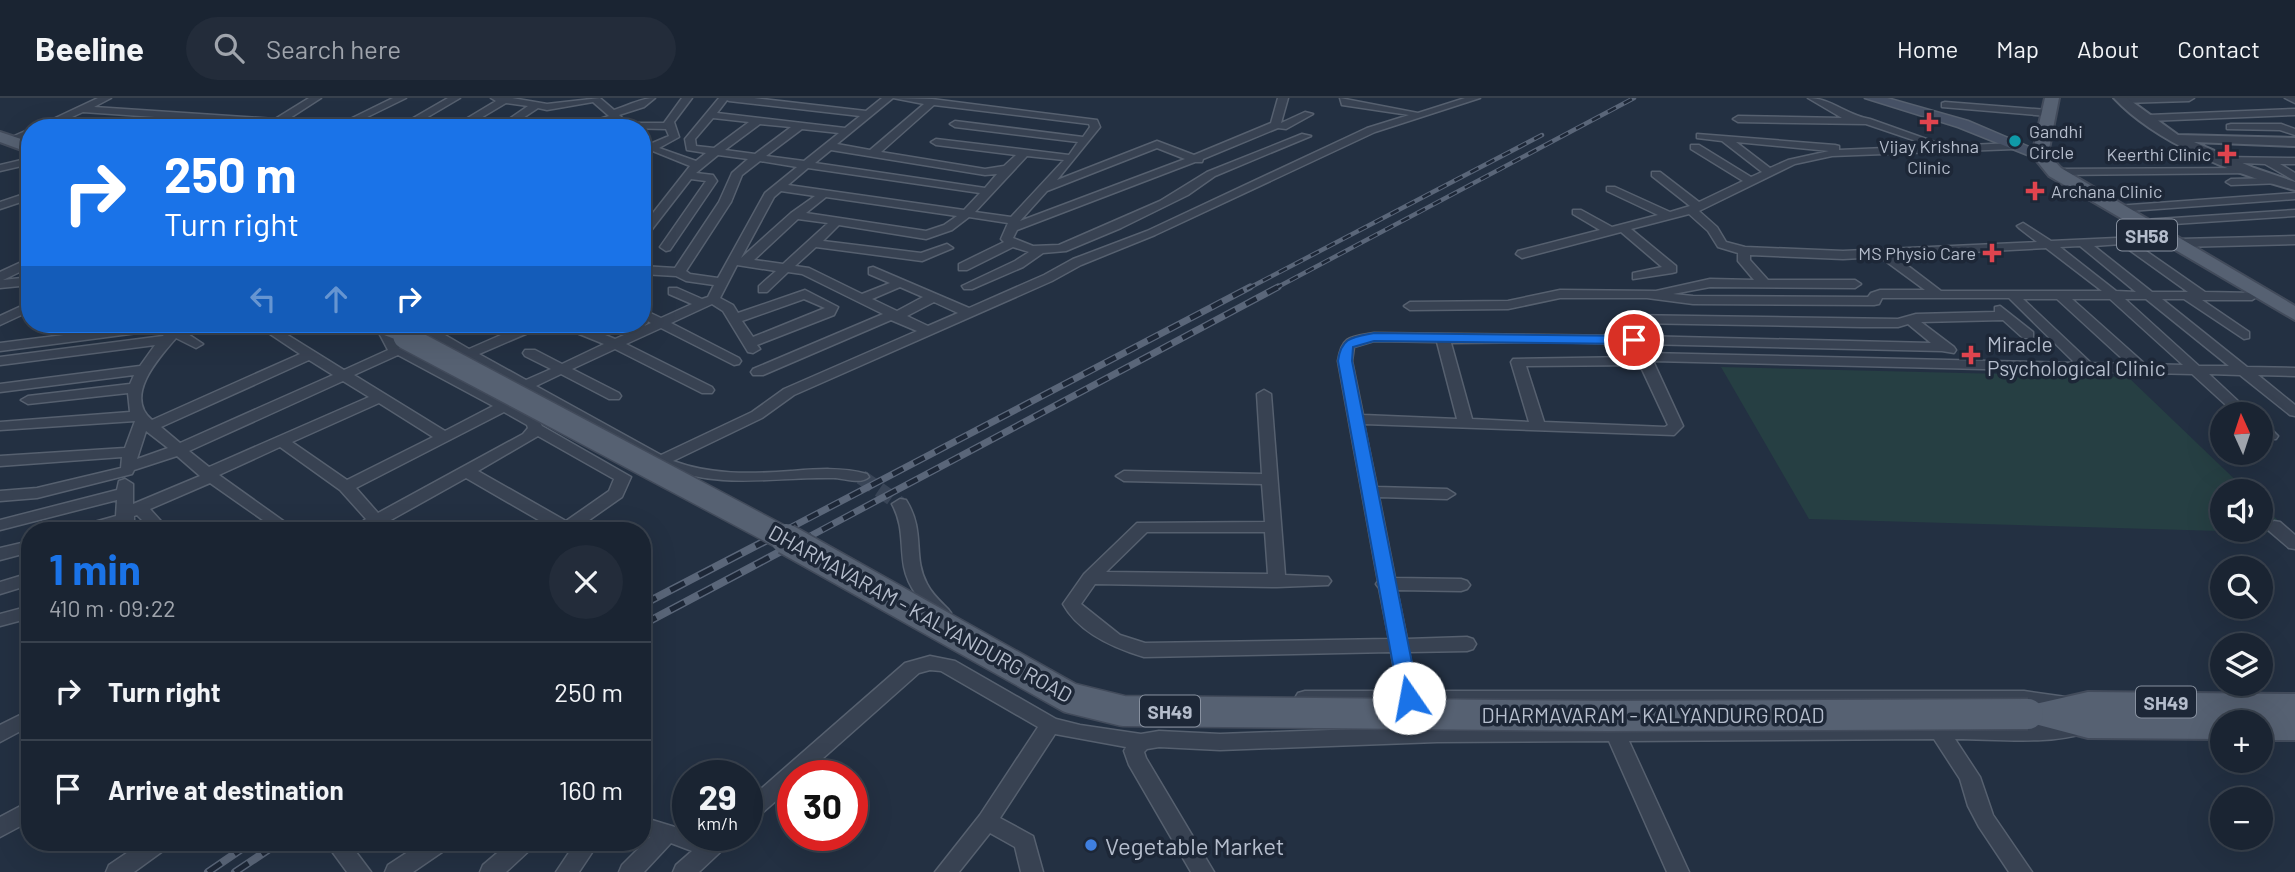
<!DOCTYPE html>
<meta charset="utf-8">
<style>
:root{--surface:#1a2432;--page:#232c3a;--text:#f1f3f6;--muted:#9fa4ac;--line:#38414d;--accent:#1a73e8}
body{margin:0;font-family:Barlow,sans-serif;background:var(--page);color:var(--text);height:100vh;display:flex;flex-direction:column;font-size:26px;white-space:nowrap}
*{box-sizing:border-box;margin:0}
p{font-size:23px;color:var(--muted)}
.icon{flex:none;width:38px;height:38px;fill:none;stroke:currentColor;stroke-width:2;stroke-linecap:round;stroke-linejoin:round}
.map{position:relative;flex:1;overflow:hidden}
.details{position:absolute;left:21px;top:424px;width:630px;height:329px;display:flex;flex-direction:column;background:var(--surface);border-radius:28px;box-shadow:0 7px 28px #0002,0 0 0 2px var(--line)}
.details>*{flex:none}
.banner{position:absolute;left:21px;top:21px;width:630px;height:214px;border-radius:28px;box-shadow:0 7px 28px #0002,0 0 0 2px var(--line);background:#1a73e8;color:#fff;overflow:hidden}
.needle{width:46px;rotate:357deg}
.buttons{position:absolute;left:2210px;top:304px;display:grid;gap:14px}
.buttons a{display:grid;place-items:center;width:63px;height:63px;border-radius:50%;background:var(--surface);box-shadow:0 7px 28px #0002,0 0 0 2px var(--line);font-size:35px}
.speed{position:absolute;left:672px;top:662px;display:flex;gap:14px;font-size:35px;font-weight:700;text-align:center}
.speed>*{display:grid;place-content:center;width:91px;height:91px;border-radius:50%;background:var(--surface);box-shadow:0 7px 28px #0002,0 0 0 2px var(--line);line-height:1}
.speed small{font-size:18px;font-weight:400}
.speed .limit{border:10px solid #d22;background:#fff;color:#111}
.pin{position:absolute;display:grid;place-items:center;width:60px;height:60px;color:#fff;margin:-30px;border:4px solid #fff;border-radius:50%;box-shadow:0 2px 7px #0007}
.me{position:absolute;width:77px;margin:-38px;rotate:348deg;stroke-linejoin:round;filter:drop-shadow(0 0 5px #0008)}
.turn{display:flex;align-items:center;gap:24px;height:147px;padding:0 28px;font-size:32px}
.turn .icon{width:91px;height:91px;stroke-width:2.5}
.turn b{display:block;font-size:49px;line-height:60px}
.lanes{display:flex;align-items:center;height:66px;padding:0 28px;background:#0003;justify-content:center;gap:35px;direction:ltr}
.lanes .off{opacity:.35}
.round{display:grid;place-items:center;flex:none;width:74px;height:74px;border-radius:37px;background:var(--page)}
.headline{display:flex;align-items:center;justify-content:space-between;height:119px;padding:0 28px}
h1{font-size:42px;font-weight:700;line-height:52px;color:var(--accent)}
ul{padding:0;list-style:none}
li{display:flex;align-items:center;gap:21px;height:98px;padding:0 28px;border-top:2px solid var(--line)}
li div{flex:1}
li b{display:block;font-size:26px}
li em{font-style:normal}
header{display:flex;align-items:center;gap:42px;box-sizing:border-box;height:98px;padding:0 35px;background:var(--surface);border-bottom:2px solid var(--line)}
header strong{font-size:33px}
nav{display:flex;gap:38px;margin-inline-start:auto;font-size:24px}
.search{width:490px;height:63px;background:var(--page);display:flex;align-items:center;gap:18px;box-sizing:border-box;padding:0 24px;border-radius:38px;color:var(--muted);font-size:26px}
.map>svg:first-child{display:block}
.green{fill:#263f43}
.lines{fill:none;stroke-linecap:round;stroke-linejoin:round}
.minor-tunnel{stroke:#394557;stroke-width:15;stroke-dasharray:15 7;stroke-linecap:butt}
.minor-casing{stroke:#56606f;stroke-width:3}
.tertiary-casing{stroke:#56606f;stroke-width:4}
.secondary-casing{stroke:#56606f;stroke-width:3}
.primary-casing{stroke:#424b5b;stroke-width:4}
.minor{fill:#384252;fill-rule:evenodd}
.tertiary{fill:#384252;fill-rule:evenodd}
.secondary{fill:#465165;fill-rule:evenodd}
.primary{fill:#566172;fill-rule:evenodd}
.rail-far2-casing{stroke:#5a6679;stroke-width:4.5}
.rail-far1-casing{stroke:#5a6679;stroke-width:7}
.rail-casing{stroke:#5a6679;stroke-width:8}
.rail-far2{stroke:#1d2737;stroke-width:2.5;stroke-dasharray:9;stroke-linecap:butt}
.rail-far1{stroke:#1d2737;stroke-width:4.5;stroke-dasharray:12;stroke-linecap:butt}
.rail{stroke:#1d2737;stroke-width:5;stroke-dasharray:16;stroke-linecap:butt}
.primary-bridge-far1-casing{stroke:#424b5b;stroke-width:26;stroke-linecap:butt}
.primary-bridge-casing{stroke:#424b5b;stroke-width:33;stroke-linecap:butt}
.primary-bridge-far1{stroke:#566172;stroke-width:23}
.primary-bridge{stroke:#566172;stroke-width:30}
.route{fill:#1a73e8;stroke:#114b97;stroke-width:2}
.health-dot{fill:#e0444e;stroke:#1d2737;stroke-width:2.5}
.culture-dot{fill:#0f9aa8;stroke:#1d2737;stroke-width:2.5}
.shop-dot{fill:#3f7fe0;stroke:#1d2737;stroke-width:2.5}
.labels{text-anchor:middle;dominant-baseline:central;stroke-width:7;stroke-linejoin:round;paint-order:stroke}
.far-poi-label{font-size:18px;fill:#b5bdcc;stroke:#1d2737;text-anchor:start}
.shield{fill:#1d2737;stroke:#87909f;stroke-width:2}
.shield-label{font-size:19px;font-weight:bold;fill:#b5bdcc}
.poi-label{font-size:21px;fill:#b5bdcc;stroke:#1d2737;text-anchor:start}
.street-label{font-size:21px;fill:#b5bdcc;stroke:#1d2737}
.near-poi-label{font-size:24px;fill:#b5bdcc;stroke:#1d2737;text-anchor:start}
</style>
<header>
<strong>Beeline</strong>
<div class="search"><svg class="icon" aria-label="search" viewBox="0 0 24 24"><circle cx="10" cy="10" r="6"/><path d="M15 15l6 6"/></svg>Search here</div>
<nav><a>Home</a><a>Map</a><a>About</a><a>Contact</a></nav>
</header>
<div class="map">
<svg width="2295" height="774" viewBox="0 0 2295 774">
<rect width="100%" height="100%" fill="#233042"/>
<path class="green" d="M1721,269L2128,279L2248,394H2222V432H2261V406L2291,435L1809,421Z"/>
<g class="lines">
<path class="minor-tunnel" d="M861,379L900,406"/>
<defs>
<path id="minor" d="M98,0H111L94,9L275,21L309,0H321L287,22L340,26L393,0H406L353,26L366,30H313L83,14L48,30H34Z
M448,0H460L409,30H396Z
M491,0H512L547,6L600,0L614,12C627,8 641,0 655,0L644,9L619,17L628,25H664L682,0H692L674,24L679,39L659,50L696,63L706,55L687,52L685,41L719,0H754L866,13L882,0H893L837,46L870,52L924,6L893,0L932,1L1097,22L1100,29L1057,82L1157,43L1194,57L1271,25L1278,0H1288L1281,25L1305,14L1313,16L1286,31L1278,30L1203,61L1202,64H1195L1017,132L1013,140L1033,148L1059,147L1160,103L1207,74L1302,36L1311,38L1215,78L1188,97L1121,130L1066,153L1043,155L1023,169L972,191H964L962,188L1015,163L1029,154L1013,149L967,172H959V166L1004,144L1001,141L1008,125L969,119L952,132L926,141L839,127L823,143L921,155L947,146L953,150L922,163L816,149L795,168L809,170L862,196L890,185L869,176V170L873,169L969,210L1044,177L1073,161L1147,133L1367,30L1409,17L1342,7L1340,0L1418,15L1465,0H1480L1375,34L1155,137L1081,167L1052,183L794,297L762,320L673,363C711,377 750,376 791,373C817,371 841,369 867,376L869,379C861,387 844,380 833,380C768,379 723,392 659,368L429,240L392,230L390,227L407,226L433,233L450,226H467L445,237L469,251L526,226H543L542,229L479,256L526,282L551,271L525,258L523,255L525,252H535L562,266L604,246L567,231V226H578L615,241L651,225L642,220V211L661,220L692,206L669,196V190H677L702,201L708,199L714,187L686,183L676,178L642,176V168L675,170L719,104L732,75L748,61L718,57L696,75L713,77L717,83L670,152L666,153L660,149L706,83L691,81L646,139L642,140V129L690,68L643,49L669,38L666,31L622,30L614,23L589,30H572L609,18L593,4L547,12L538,10L508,30H496L528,8L506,5L464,30H451L496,3ZM727,2L729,3L860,18L845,30L717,15ZM934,7L1089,26L1090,29L1083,39L955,23L950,26L955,29L1078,44L1069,57L936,41L931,44L936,47L1016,57L1004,68L985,71L881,54ZM713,20L749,24L714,50L696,48L695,41ZM760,26L791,29L755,56L725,52ZM802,31L839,35L804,63L766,58ZM1157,50L1185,61L1020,123L1047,93ZM831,52L985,77L997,76L985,90L815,65ZM1027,58L1064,62L1011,119L975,114ZM760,63L797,69L765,95L718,180L690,176L686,173L731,104L742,77ZM808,70L980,95L964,112L788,87ZM781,93L815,98L791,115L741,160L774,99ZM826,99L957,118L944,127L926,133L806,115ZM798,121L828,125L783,166L754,162ZM737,167L776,173L759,188V194H767L788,174L802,176L883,216L753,271L751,274L753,277H763L891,222L917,233L784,291L752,314L661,357L536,288L561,276L609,301H619L621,298L619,295L572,271L615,251L702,295H712L714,292L712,289L626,246L661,230L734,267L739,266L741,263L739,260L671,225L712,206L723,213L748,254L753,255L760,251L757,247L834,217L838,209L805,192L738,215L733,207L720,200ZM900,189L923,199L897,213L872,201ZM804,201L825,210L753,239L742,223ZM934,204L958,215L928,228L907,218Z
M1808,0C1831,0 1846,17 1870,21L1946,48L2014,45L2019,48L2014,51L1832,58L1795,66L1699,113L1717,129L1726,144L1745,149L1843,153L2037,144L2019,130L2017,128L2023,125L2051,143L2160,138V144L2136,146L2205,194L2256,195L2258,198L2252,202H2202L2249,234V240L2244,241L2184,201H2162L2247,269L2295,270V278L2258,277L2295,307V318L2290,317L2240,277L2209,276L2253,317H2237L2192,276L1653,263L1683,328L1674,337L1364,326L1377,389L1447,391L1455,396L1447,401L1379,399L1395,480L1461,481L1467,483L1470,487L1467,491L1461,493L1397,492L1407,541L1467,539L1473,541L1476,546L1473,551L1467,553L1409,554L1417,593H2024L2080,601L2083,606L2080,611L2073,613L2024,607H1305L1298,605L1295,600L1298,595L1305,593H1398L1391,554L1144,559C1114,550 1079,535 1063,506L1084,476L1137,425L1265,424L1262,386L1124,383L1116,378L1124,373L1262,376L1257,296L1264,292L1271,296L1285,477L1328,479L1331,483L1328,487L1277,489L1095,486L1081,506L1120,537L1145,545L1389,541L1379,490L1376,486L1378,483L1338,263C1342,237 1351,239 1374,235L1625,238L1617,221L1624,217L1898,221L1916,216L1995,214V209L2000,208L2033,234V240H2023L2003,222L1921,224L1954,249L1956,252L1954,255L1942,253L1643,246L1647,255L2075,265L2009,200H1882L1879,206L1874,207L1693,206L1647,200H1560L1508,211L1410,212L1404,208L1410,204L1508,203L1560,192L1656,193L1710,181L1754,182L1738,163V155L1718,149L1708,133L1689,116L1631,131L1676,168V174L1672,175L1633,181V175L1662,169L1621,134L1522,160L1516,156L1518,153L1600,132L1573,116V112H1581L1612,129L1658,117L1607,93V89H1615L1670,114L1690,108L1652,78V74H1660L1699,104L1743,83L1691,51V47H1699L1751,79L1762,74L1722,43L1697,40V36L1835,47L1839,48V52L1931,48L1866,26L1738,24L1733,21L1738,18L1842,20ZM1736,44L1829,53L1788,62L1770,70ZM2121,146L2188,194H2152L2094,148ZM2080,148L2136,194L2116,193L2060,149ZM2046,150L2102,193H1941L1895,158ZM1750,157L1843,161L1880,159L1925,192H1880L1871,195L1868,199L1693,198L1673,196L1710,189L1855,190L1861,186L1855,182H1768L1750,162ZM2023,201H2057L2128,266L2091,265ZM2072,201H2110L2183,267L2145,266ZM2125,201H2146L2229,268H2199ZM1633,225L1862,229H1898L1908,226L1931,245L1639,238ZM1374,243L1437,244L1457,321L1363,317L1352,263L1354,249ZM1554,244L1629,246L1636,259L1513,261L1511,264L1529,324L1472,321L1451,245ZM1640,267L1668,327L1665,329L1544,324L1526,268ZM1147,434H1265L1268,476L1106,474Z
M2120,0H2194L2189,3L2123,5L2120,4Z
M2285,0H2295V5Z
M1945,4L2048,12L2053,15L2048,18L1942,9V5Z
M2295,11V17L2149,23L2144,20L2149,17Z
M537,25H545L546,27L544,30H532Z
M2231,26H2281L2295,31V37L2280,32L2227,31V27Z
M30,31V38L10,45L5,42Z
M2222,59L2295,60V66H2280L2295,75V83L2265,66L2218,64V60Z
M30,60V66L0,73V67Z
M2249,70L2253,71V75L2055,77L2050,74L2055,71Z
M2278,80L2282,81V85L2231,87L2226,84L2231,81Z
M30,94V101L0,111V104Z
M2295,95V101L2116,114L2110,111L2116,108Z
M2295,112V118L2128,129L2122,126L2128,123Z
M2295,138V146L2180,149L2174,145L2180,141Z
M30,160V169L3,182L30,179V187L0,190V174Z
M30,204V213L0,227V218Z
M151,226H186L182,232L203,246L196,250L176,240C160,259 123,298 152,322L300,256L255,226H270L344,272L388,252L377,231L384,227L389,228L399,247L538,321L542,328L631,379L622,399L575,432H556L466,380L389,423L400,432H381L376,429L371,432H351L366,421L340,392L280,349L219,377L296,432H277L210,385L150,411L169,432H152L137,417L134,418V432H118V428L104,432H78L80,428L116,418L117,402L0,432V422L117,392L119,383L125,381L133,386V406L200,378L177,358L134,372L132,376L37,400L0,403V393L37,390L121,370L122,359L0,368V358L125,350L135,323L0,332V324L130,314L128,295L28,306L21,302L28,298L130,286L134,277L0,294V286L140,268L155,247L0,267V259L163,238L168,231L0,253V245ZM398,257L493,308L445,333L354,277ZM309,262L333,277L180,345L161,329ZM343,283L369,299L209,369L189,353ZM379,305L433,339L347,382L292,344ZM504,314L527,327L528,330L523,336L378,415L356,390ZM146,333L168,350L137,361ZM538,338L614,381L609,393L566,423L478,373Z
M2261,325L2266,326L2278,338L2276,341H2266L2261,337Z
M900,401L906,402C926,434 912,458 927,486C932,496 940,503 948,511L951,515L948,519H936C922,505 908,490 904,469C900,446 904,428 892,406Z
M2274,423L2280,424L2295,437V451L2289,450L2268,432L2266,428Z
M30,443V454L0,462V450Z
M20,478L26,480L29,484L26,488L0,496V484Z
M30,508V520L0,528V516Z
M930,558L955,563L1056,621L1080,627L1141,636L1159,633L1220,636L1437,628L2049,625L2078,622L2085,625L2088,630L2085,635C2048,647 1995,641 1955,641L1980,679L1993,717L2032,774H2009L1979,729L1968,708L1960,681L1934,641L1629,643L1689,774H1667L1609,643L1437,644L1220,652L1159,649L1147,651L1144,654L1146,660L1214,774H1191L1129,667L1124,653L1126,649L1055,636L1000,720L1033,738L1043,774H1021L1015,749L990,735L959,774H935L980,717L1038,629L941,573L930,572L919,575L804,677H793V688L754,722L747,725V703L905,565Z
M30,612V628L0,644V627Z
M30,703V723L0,739V719Z
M642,719L688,733V737L706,740L710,737H735L732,743L699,774H673L676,767L692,753L671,745L644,774H619L622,767L650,739L642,737Z
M143,744H170L167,750L134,774H106L109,767Z
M345,744L350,746L371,774H347L331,752L334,746Z
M423,744H451L448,750L413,774H385L388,767Z
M510,744H535L532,750L506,774H480L483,767Z
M576,744H599L579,774H556Z"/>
<path id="tertiary" d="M2114,0H2127L2178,37L2295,40V48L2194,44L2254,70L2295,84V92C2236,77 2156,45 2114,0Z"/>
<path id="secondary" d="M1865,0H1887L1968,23L2048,57L2040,62L2035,60L1958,29Z"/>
<path id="primary" d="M2045,0H2059L2048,56L2061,70L2295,208V222L2049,78L2032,57Z
M0,34L30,44V55L0,44Z
M363,226C380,225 403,224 415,239L405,245L366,230Z
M2088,594L2295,596V642H2261V625H2249L2261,618H2288H2223L2235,625H2222V641L2088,640L2027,624L2023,616L2027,608Z"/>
</defs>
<use href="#minor" class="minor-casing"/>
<use href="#tertiary" class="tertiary-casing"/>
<use href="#secondary" class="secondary-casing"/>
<use href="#primary" class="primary-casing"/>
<use href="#minor" class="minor"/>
<use href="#tertiary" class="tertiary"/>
<use href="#secondary" class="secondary"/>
<use href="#primary" class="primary"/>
<defs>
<path id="rail-far2" d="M1247,191L1542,37
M1274,191L1634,0"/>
<path id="rail-far1" d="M765,443L1250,189
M801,443L1278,189"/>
<path id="rail" d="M642,507L769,441
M642,527L804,441
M208,774L252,744
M235,774L280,744"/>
</defs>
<use href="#rail-far2" class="rail-far2-casing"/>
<use href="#rail-far1" class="rail-far1-casing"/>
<use href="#rail" class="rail-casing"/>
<use href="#rail-far2" class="rail-far2"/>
<use href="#rail-far1" class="rail-far1"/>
<use href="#rail" class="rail"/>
<defs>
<path id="primary-bridge-far1" d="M405,239L789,443"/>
<path id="primary-bridge" d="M786,441L1070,600L1123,613L1607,618L2028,616"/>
</defs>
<use href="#primary-bridge-far1" class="primary-bridge-far1-casing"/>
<use href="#primary-bridge" class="primary-bridge-casing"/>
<use href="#primary-bridge-far1" class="primary-bridge-far1"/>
<use href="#primary-bridge" class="primary-bridge"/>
</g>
<path class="route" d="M1374,235L1634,238L1641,242L1634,246L1374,243L1353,249L1352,263L1419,600L1409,607L1399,600L1338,263C1341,239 1353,239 1374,235Z"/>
<g class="health-dot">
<path d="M1925.5 13.5h7v7h7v7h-7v7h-7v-7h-7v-7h7z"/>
<path d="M2223.5 45.5h7v7h7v7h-7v7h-7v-7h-7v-7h7z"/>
<path d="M2031.5 82.5h7v7h7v7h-7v7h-7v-7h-7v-7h7z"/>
<path d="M1988.5 144.5h7v7h7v7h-7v7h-7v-7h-7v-7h7z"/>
<path d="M1967.5 246.5h7v7h7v7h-7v7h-7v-7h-7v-7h7z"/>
</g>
<circle class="culture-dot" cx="2015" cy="43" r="7"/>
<circle class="shop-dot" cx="1091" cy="747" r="7"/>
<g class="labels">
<g class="far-poi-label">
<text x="2029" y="33">Gandhi<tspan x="2029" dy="21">Circle</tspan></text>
<text x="1929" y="48" text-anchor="middle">Vijay Krishna<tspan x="1929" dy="21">Clinic</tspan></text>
<text x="2211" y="56" text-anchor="end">Keerthi Clinic</text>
<text x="2051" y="93">Archana Clinic</text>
<text x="1976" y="155" text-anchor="end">MS Physio Care</text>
</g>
<g class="shield">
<rect x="2117" y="121.5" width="60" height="31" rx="5"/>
<rect x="2136" y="588.5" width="60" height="31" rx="5"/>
<rect x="1140" y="597.5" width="60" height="31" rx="5"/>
</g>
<g class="shield-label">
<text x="2147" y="137">SH58</text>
<text x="2166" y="604">SH49</text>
<text x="1170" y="613">SH49</text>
</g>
<g class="poi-label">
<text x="1987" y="245">Miracle<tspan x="1987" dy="24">Psychological Clinic</tspan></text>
</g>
<g class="street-label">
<text transform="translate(921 515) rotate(29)">DHARMAVARAM - KALYANDURG ROAD</text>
<text x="1653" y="616">DHARMAVARAM - KALYANDURG ROAD</text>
</g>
<g class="near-poi-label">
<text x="1105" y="747">Vegetable Market</text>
</g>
</g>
</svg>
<div class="buttons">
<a><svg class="needle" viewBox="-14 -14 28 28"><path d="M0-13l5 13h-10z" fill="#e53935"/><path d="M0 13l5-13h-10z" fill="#9fa4ac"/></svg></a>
<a><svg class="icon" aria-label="sound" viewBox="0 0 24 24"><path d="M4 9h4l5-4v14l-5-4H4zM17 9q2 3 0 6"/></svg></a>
<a><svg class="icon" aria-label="search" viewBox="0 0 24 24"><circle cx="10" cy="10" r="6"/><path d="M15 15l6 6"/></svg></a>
<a><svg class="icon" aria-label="layers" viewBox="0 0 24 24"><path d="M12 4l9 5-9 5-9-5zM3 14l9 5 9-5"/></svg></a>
<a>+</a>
<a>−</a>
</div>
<div class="speed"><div>29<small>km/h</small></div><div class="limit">30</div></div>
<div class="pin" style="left:1634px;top:242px;background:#d93025"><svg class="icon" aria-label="arrive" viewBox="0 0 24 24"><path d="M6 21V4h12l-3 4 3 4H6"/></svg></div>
<svg class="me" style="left:1409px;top:600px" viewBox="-20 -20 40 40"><circle r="19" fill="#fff"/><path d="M0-13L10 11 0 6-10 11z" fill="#1a73e8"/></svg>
<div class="banner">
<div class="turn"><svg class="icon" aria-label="right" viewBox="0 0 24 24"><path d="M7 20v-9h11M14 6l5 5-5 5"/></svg><div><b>250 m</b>Turn right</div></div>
<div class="lanes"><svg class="icon off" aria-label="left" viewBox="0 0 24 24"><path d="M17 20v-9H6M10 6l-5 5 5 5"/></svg><svg class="icon off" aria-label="ahead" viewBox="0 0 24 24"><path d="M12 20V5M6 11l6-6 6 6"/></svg><svg class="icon" aria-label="right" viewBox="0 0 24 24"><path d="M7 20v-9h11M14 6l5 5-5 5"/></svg></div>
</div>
<section class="details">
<div class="headline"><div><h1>1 min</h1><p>410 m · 09:22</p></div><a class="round"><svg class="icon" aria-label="close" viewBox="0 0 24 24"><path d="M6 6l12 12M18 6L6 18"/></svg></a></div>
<ul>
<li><svg class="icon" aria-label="right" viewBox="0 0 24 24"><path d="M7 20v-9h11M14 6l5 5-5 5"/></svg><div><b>Turn right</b></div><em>250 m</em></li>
<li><svg class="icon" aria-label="arrive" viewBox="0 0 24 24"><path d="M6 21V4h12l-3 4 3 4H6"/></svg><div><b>Arrive at destination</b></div><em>160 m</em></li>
</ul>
</section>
</div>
